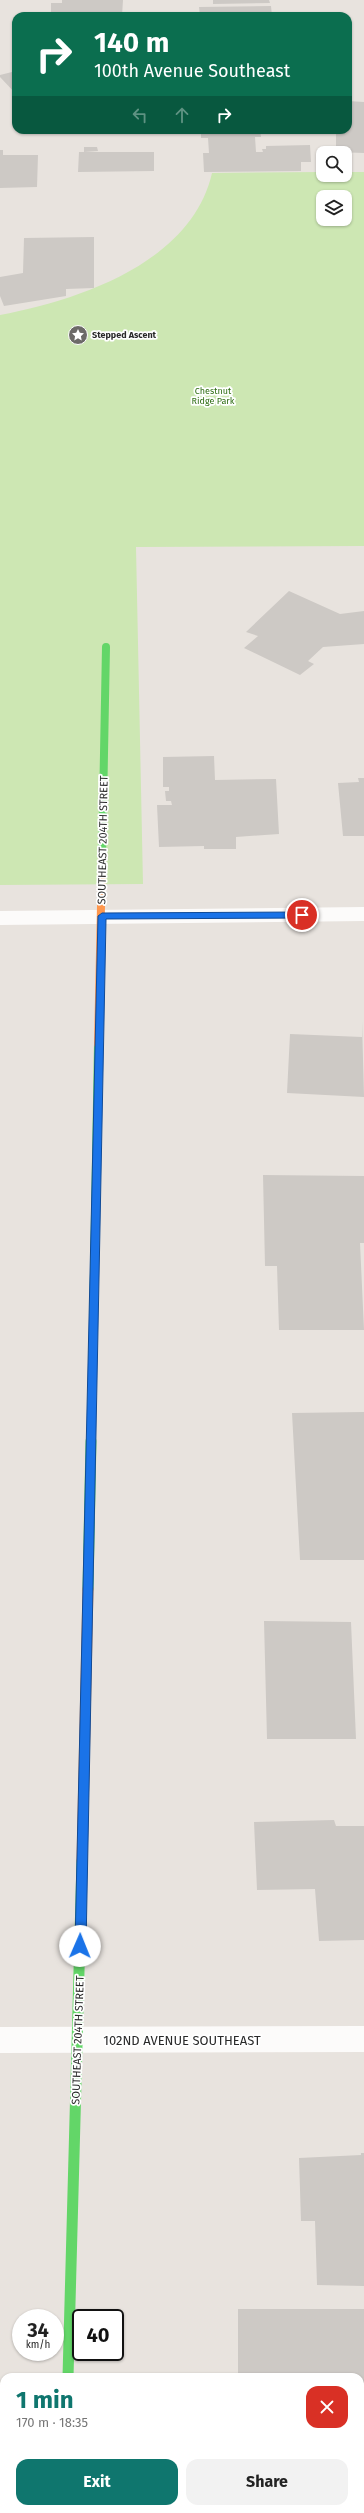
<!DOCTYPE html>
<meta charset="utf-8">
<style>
:root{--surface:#fff;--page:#f2f2f2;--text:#222;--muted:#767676;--accent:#0f766e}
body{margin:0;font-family:"Fira Sans",sans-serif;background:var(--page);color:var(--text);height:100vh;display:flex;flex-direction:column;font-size:15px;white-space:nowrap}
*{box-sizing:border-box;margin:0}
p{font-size:13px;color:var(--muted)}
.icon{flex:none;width:22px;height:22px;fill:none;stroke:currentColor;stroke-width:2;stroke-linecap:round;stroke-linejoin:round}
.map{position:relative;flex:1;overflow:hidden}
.sheet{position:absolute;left:0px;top:2373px;width:364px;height:140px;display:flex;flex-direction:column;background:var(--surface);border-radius:12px 12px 0 0;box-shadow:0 1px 3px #0004}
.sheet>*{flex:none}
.hud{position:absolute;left:12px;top:12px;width:340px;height:122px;border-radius:12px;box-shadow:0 1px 3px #0004;background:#0b6e4f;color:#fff;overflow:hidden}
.fabs{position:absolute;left:316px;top:146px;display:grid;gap:8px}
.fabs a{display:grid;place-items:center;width:36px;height:36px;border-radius:8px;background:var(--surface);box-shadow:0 1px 3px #0004;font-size:20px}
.speed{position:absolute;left:12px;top:2309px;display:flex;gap:8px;font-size:20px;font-weight:700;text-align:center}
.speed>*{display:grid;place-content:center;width:52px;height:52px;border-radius:50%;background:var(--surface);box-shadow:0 1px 3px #0004;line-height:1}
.speed small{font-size:10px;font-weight:400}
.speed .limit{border:2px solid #111;border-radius:6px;background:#fff;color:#111}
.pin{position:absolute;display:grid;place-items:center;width:34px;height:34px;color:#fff;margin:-17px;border:2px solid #fff;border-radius:50%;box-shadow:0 1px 4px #0007}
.me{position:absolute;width:44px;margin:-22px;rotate:1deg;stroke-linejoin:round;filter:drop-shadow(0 0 3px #0008)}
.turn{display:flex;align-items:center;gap:14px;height:84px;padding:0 16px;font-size:18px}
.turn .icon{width:52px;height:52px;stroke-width:2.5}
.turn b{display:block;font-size:28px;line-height:34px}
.lanes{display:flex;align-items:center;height:38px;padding:0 16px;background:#0003;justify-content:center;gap:20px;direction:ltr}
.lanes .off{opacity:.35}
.round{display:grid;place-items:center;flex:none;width:42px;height:42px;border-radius:12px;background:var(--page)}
.overview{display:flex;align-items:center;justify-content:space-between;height:68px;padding:0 16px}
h1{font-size:24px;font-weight:700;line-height:30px;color:var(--accent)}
.primary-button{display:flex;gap:8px;margin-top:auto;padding:8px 16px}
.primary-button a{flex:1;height:46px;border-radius:12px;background:var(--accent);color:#fff;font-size:16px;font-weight:700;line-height:46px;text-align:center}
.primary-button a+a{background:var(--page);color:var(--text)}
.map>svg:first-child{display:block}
.green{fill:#cde7b3;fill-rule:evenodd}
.building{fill:#cdc9c5}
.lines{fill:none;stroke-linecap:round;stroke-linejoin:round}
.street{fill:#fcfbfa;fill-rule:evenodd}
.fast-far1{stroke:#63d668;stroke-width:8}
.fast{stroke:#63d668;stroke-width:11}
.slow-far1{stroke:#ff974d;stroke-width:8}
.slow{stroke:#ff974d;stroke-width:11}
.route{fill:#1a73e8;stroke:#114b97}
.labels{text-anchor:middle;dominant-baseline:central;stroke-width:3.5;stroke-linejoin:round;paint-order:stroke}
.far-poi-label{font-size:9px;font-weight:bold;fill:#292929;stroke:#fff;text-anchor:start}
.far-park-label{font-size:9px;fill:#2e6d13;stroke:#fff}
.street-label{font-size:11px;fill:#292929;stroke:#fff}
.near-street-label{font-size:13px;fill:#292929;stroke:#fff}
</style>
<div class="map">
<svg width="364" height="2513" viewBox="0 0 364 2513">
<rect width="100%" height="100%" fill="#e8e3de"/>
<path class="green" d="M323,172V175H345V172H364V546L136,547L143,884L0,885V315C80,300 192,262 212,173ZM323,197H345V219H323Z"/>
<path class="building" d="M62,0H123L122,16H51V3H62Z
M213,0H269L270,3L213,4Z
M271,6L272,16H200L199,7Z
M16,71V94L0,77V75Z
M348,101L364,102V153L336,152V130H348Z
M201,130H260L261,137H255L256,152H263L262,149H266V146L310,145L311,162H301V171L204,172L203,153H209L208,138H201Z
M84,147H97L98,151L84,152Z
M0,150H3V155H38L37,187L0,188Z
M79,152H154V171L78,172Z
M94,237V288L66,289V296L4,306L0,296V277L23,273L24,238Z
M289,591L340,614L364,611V644L323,647L308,661L314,664L300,675L244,648L258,636L246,632Z
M214,756L215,780L276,779L279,834L236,837V849H204V846L159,847L157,805H172L171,801H166L165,791H169V787H163V757Z
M358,778H364V836H343L338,783L359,782Z
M362,1021L364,1097L287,1093L290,1034L362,1037Z
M263,1175L364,1176V1243H360L364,1330H279L277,1266H265Z
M364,1412V1560H300L292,1413Z
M264,1621L351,1622L356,1739H267Z
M334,1820L336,1826H364V1940L319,1941L315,1889L257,1890L254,1822Z
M361,2153H364V2286L317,2285L315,2221H301L299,2158L361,2155Z
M238,2309H364V2416H360V2377H238Z
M360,2429H361L364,2499H360Z
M261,2509H349V2513H261Z"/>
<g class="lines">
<path class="street" d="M364,907V921L0,925V911Z
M364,2026V2052L0,2053V2027Z
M48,2509H78V2513H48Z"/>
<path class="fast-far1" d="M102,860L106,647
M91,1442L98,1044"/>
<path class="fast" d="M88,1589L91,1441
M68,2377L82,1861"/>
<path class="slow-far1" d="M98,1044L102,860"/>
<path class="slow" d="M82,1861L88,1589"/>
</g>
<path class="route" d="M302,912L306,915L302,918L106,919L86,1946L80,1951L75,1946L98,916L102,913Z"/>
<defs>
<symbol id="sight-disc" viewBox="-11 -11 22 22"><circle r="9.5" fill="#6c6a68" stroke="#fff"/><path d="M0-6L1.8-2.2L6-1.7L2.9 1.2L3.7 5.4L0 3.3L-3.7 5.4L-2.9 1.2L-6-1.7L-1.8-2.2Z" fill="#fff"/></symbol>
</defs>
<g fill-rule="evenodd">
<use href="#sight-disc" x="67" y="324" width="22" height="22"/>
</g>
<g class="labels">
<g class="far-poi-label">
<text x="92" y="335">Stepped Ascent</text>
</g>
<g class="far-park-label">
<text x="213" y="391">Chestnut<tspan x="213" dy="10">Ridge Park</tspan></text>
</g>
<g class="street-label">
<text transform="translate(103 840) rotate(-89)">SOUTHEAST 204TH STREET</text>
<text transform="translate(78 2040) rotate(-88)">SOUTHEAST 204TH STREET</text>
</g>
<g class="near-street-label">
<text x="182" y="2040">102ND AVENUE SOUTHEAST</text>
</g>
</g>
</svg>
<div class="fabs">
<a><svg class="icon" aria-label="search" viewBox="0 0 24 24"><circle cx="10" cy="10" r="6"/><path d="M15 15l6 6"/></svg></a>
<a><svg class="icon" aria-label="layers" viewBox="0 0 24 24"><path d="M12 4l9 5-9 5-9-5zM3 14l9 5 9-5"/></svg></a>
</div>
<div class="speed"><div>34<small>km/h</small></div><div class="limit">40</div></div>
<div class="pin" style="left:302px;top:915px;background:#d93025"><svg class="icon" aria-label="arrive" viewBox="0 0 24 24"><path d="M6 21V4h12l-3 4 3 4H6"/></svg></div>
<svg class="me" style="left:80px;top:1946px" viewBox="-20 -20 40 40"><circle r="19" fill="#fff"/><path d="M0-13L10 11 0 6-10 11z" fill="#1a73e8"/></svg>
<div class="hud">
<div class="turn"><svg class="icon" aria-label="right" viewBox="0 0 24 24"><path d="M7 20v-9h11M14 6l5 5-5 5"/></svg><div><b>140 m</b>100th Avenue Southeast</div></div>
<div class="lanes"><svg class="icon off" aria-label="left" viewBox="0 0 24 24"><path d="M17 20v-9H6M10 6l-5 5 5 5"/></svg><svg class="icon off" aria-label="ahead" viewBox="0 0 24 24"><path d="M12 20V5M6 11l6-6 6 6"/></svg><svg class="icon" aria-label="right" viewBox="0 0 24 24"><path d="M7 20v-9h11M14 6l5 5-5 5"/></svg></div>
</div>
<section class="sheet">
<div class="overview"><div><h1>1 min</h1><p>170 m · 18:35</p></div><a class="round" style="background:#d93025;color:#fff"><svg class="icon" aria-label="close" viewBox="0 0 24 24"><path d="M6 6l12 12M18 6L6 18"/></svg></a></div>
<div class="primary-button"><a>Exit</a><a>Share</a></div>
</section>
</div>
